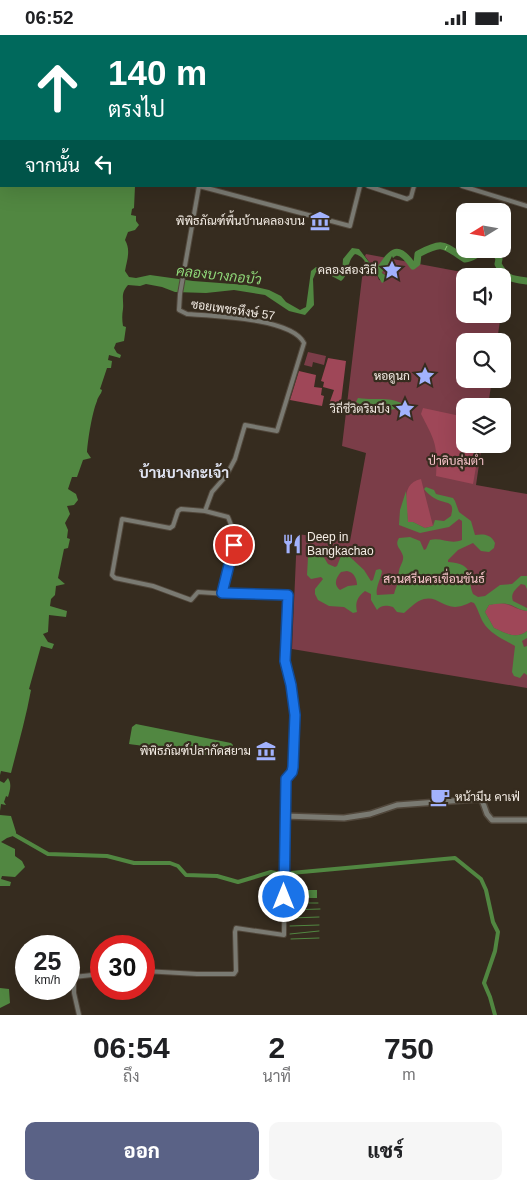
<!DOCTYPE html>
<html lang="th">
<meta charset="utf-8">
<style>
:root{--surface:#fff;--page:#f6f6f6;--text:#202124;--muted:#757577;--accent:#5a6286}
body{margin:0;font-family:Helvetica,Sarabun,sans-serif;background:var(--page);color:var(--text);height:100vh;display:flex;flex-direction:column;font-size:19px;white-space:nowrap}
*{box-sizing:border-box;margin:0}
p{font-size:16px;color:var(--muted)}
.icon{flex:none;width:28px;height:28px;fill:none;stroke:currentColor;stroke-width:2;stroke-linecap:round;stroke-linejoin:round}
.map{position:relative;height:980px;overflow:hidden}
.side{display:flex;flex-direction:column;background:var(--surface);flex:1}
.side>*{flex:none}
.banner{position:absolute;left:0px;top:0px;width:528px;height:152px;box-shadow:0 5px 20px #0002;background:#00695c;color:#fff;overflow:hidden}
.needle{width:32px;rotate:259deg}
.controls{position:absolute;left:456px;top:168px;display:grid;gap:10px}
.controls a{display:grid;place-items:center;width:55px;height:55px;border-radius:10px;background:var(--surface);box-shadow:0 5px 20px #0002;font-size:25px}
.speed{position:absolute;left:15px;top:900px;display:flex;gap:10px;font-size:25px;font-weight:700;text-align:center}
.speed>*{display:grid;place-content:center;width:65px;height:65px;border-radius:50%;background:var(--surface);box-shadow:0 5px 20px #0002;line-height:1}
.speed small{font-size:12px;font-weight:400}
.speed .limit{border:8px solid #d22;background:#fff;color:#111}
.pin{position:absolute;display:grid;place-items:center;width:42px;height:42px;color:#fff;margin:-21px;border:2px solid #fff;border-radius:50%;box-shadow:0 1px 5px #0007}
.me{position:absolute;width:55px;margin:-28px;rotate:0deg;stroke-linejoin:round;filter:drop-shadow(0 0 4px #0008)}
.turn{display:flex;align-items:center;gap:18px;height:105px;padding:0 25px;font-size:22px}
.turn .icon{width:65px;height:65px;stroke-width:2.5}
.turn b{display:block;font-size:35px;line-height:42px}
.then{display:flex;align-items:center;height:48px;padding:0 25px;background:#0003;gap:10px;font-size:19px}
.eta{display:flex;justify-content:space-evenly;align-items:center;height:85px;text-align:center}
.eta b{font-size:30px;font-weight:800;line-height:35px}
.action{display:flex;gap:10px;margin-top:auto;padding:10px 25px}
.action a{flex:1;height:58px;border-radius:10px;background:var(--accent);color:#fff;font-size:20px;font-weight:800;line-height:58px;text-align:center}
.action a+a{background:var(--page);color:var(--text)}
.status{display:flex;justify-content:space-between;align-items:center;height:35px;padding:0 25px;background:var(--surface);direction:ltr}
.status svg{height:14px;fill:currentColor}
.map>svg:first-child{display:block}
.green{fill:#7b3d48}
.forest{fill:#9f4758}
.water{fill:#518741;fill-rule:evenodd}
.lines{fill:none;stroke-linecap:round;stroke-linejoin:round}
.stream{stroke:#518741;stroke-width:1}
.canal{stroke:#518741;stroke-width:4}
.river{stroke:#518741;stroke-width:7}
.ferry{stroke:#8fd879;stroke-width:1;stroke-dasharray:6 5;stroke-linecap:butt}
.minor-casing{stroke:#51473b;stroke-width:6}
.tertiary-casing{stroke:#51473b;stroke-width:8}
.minor{stroke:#7a7a72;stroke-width:4}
.tertiary{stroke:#7a7a72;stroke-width:5}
.route-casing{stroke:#114b97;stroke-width:12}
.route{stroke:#1a73e8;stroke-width:9}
.labels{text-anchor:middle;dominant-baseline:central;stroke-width:4.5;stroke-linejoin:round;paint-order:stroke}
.poi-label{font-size:12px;fill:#f5eee6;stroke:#362c1f;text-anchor:end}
.street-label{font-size:12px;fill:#f5eee6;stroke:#362c1f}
.park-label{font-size:12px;fill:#fecad0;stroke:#362c1f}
.water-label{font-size:14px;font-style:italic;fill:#8fd879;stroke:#362c1f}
.quarter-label{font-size:15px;font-weight:bold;fill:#e0e4f2;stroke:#362c1f}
</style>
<div class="status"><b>06:52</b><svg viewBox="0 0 49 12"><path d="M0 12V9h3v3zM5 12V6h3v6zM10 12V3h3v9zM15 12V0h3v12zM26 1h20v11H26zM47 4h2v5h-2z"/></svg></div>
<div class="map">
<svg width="527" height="980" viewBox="0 0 527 980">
<rect width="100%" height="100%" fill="#362c1f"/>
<path class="green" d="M366,219L483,241H465V279H501L497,306H465V344H492L488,371H465V409H482L476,450L527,459V653L292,614L297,499L350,506L366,418L342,411L364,226L376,238L379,245L385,246V240L372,231L365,221Z
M308,317L326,321L324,330L313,327L312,332L304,330Z"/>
<path class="forest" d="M328,323L346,326L340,375L328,372L334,355L323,352L324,347L321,346Z
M299,336L316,340L314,352L322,353L321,360L324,361L322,371L290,365Z
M423,373L465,382V409H480L473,449L436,441C438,410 435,406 421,379Z
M421,444L433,491L425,493L413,487H408C407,470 400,449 421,444Z
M498,568C510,568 516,575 527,576V596C516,605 506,598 494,593L485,577L489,570Z"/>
<path class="water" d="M0,0L169,1H1V151H135L134,173L132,174L131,180L136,181V186L139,190L135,195L128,197L125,205C131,215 127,225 125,236L129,242L136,243L150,240L193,246L247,250L269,255L281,261L286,267L300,275L306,272L311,236L316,232H323L342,240L343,224L352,213L359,214L372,231L385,240V246L382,248L376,238L368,234C368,228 361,220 355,219C346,227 350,239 341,246L328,239L316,237L313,244L314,270L305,280L289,276L265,260L234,255L206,258L175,257L162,252L146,249L140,251L128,250C120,259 124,264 123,274C122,280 122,285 123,291L126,292L124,306L116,308L114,313L117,318L121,320L120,323L109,320L108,325L112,326L111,333H107L100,354L102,355C101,360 98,361 97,366C92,378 88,404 87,417L91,423L83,425L77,442H72L68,454L76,459L78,465L74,470L67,471L70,479L65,488L68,495L67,503L70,504L68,513L64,514L58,543L65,549L56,551L55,560L51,564L50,571L67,576L66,582L49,580L48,597L43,599L48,607L54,609L52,614L41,611L29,654L31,655C26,683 18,710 11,738L1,736L0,740Z
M358,363C377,366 389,360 407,371L386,376L361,370L356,367Z
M426,452L434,455L436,459L453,463L455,466L459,477L471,486L475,500C483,499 491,499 495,508L494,513L489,517L481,516L473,508L458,515L448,525V527C477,529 466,542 473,559L478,562L485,561L500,550L512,549L521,541H527V554L525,550L521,549C516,554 510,558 513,566L527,573V576C520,575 516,572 511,570C503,567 496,569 489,570L485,577L494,593C506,598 516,605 527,596V603L522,606L524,612L527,611V640L524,638L520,643L514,641L512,637L515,611C503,604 490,599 483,587C480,582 478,574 474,568L471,567C446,581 441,560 424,564C416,566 410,573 404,578L397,577L393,572C386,570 381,570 377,575L371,565V559L365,556C357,562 355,568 357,577L353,578L344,572L329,571L318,565L315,559V554L323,544L321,542L311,544L307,540L308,522L311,516H320L328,529L335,532L337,531L341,521H349L364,535L371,546L373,545L376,535L380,534L382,536C381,544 375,553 377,560L394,559C395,554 398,549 399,544C399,541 398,538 399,536C400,530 404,527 403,521C401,513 394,511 399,503L410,502L420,506L424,515L426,514L430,505C441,502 450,510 462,505V486L459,484L449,492L420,498L399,490L400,475L406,456L408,487H413L425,493L433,491L435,485L444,486L451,481C455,466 448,469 438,465C433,463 427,458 424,454ZM347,536C354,537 357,544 357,550L348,551L340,555C333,549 336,543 341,537Z
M136,689L231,708L233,710L231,721C220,724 146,711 129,709L132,692Z
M8,743C12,749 10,755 8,762L6,761L4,767L6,770L1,769L0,776V746L4,748Z
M0,780L11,781L16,797V800L7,803L1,807L15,814V821L22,826L25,832L15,842L2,841L1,844L11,847L10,851H0Z
M294,855H317V863H294Z
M0,953L9,954L10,968L0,973Z"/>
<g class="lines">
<path class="stream" d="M289,858V875L320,874
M294,868H318
M291,883L319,882
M290,891L319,890
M290,899L319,896
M291,904L319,903"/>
<path class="canal" d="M13,799L48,819L107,821L134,828H170L178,831L186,840L217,841L238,847L271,837L280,839L455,823L481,844L486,855L493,887L498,897L495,916L484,948L490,962L495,980"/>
<path class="river" d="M372,234L378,237C391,219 396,206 413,231L417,228L418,219C443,206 442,209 465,224C476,223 479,214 494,214L499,224L498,229C506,244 511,244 527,246"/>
<path class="ferry" d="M445,215L447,211"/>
<defs>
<path id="minor" d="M474,0L476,1
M219,1V0
M502,1L503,0
M199,151L180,259L179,275L187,279C214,281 292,283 304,308L277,396L245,390L235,424L226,441L212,457L205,476
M199,151L350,191L360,151
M368,151L407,164L411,162L414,151
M462,151L527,171
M144,936L197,939H234L236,936L235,897L236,893L284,900L286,744L292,737L293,732L295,680L291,650L285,626L288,560H242L198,557L191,565L153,551L115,543L112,540L122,484L170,493L173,491L178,476L181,474L205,476L228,482L235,500V505L222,558
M79,980L74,958V942L101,939"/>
<path id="tertiary" d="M284,781L344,783L370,779L397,770L478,764L482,765L487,779L492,785H527"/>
</defs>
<use href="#minor" class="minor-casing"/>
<use href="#tertiary" class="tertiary-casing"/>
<use href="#minor" class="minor"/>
<use href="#tertiary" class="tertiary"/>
</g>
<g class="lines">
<defs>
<path id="route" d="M234,510L222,558L288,560L285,626L291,650L295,680L293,732L292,737L286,744L284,862"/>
</defs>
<use href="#route" class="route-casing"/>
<use href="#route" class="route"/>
</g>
<defs>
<symbol id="museum-bare" viewBox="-9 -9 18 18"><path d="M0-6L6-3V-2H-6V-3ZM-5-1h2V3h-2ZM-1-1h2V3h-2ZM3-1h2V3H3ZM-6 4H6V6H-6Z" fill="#a2b2fd" stroke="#362c1f" stroke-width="2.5" paint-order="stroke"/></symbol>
<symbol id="sight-bare" viewBox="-9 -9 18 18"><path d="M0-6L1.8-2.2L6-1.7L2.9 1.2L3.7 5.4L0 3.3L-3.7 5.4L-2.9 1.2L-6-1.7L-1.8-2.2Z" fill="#a2b2fd" stroke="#362c1f" stroke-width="2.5" paint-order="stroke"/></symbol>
<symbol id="restaurant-bare" viewBox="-9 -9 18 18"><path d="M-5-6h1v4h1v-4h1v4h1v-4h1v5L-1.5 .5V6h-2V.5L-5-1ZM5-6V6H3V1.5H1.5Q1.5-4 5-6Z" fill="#a2b2fd" stroke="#362c1f" stroke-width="2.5" paint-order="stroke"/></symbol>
<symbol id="cafe-bare" viewBox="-9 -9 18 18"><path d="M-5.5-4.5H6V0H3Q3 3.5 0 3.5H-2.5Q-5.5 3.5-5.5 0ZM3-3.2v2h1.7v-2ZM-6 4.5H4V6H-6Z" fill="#a2b2fd" stroke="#362c1f" stroke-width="2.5" paint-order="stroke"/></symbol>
</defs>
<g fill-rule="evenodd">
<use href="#museum-bare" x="306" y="172" width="28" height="28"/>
<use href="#sight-bare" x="378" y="221" width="28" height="28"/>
<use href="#sight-bare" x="411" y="327" width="28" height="28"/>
<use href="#sight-bare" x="391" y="360" width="28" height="28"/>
<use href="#restaurant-bare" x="278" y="495" width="28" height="28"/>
<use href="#museum-bare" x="252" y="702" width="28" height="28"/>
<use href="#cafe-bare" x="426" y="748" width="28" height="28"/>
</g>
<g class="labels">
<g class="poi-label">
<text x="305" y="186">พิพิธภัณฑ์พื้นบ้านคลองบน</text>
<text x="377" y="235">คลองสองวิถี</text>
<text x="410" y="341">หอดูนก</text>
<text x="390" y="374">วิถีชีวิตริมบึง</text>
<text x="307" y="502" text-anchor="start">Deep in<tspan x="307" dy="14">Bangkachao</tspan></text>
<text x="251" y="716">พิพิธภัณฑ์ปลากัดสยาม</text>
<text x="455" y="762" text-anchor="start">หน้ามึน คาเฟ่</text>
</g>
<g class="street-label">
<text transform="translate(233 275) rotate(8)">ซอยเพชรหึงษ์ 57</text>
</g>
<g class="park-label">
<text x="456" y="426">ป่าดิบลุ่มต่ำ</text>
<text x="434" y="544">สวนศรีนครเขื่อนขันธ์</text>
</g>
<g class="water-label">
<text transform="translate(219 240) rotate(6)">คลองบางกอบัว</text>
</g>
<g class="quarter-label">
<text x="184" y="437">บ้านบางกะเจ้า</text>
</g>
</g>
</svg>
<div class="controls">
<a><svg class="needle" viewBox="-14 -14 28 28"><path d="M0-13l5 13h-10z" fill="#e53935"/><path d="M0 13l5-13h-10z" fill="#757577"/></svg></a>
<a><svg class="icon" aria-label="sound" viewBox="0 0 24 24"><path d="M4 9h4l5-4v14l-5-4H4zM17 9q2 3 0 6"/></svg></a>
<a><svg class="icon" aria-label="search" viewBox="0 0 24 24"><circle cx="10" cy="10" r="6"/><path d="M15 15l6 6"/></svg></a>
<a><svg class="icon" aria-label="layers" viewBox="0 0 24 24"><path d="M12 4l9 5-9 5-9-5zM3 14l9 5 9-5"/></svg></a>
</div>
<div class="speed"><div>25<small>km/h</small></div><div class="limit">30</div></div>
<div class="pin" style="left:234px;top:510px;background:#d93025"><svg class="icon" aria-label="arrive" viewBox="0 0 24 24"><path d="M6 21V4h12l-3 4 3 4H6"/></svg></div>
<svg class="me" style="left:284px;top:862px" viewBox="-20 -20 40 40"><circle r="17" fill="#1a73e8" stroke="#fff" stroke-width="3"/><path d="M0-11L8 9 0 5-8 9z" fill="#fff"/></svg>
<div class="banner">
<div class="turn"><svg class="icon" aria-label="ahead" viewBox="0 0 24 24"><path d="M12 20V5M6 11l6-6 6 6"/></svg><div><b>140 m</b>ตรงไป</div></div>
<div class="then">จากนั้น<svg class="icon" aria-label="left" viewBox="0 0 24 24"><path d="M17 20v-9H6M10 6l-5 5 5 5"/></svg></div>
</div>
</div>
<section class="side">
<div class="eta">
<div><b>06:54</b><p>ถึง</p></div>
<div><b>2</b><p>นาที</p></div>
<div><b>750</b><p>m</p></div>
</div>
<div class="action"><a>ออก</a><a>แชร์</a></div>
</section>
